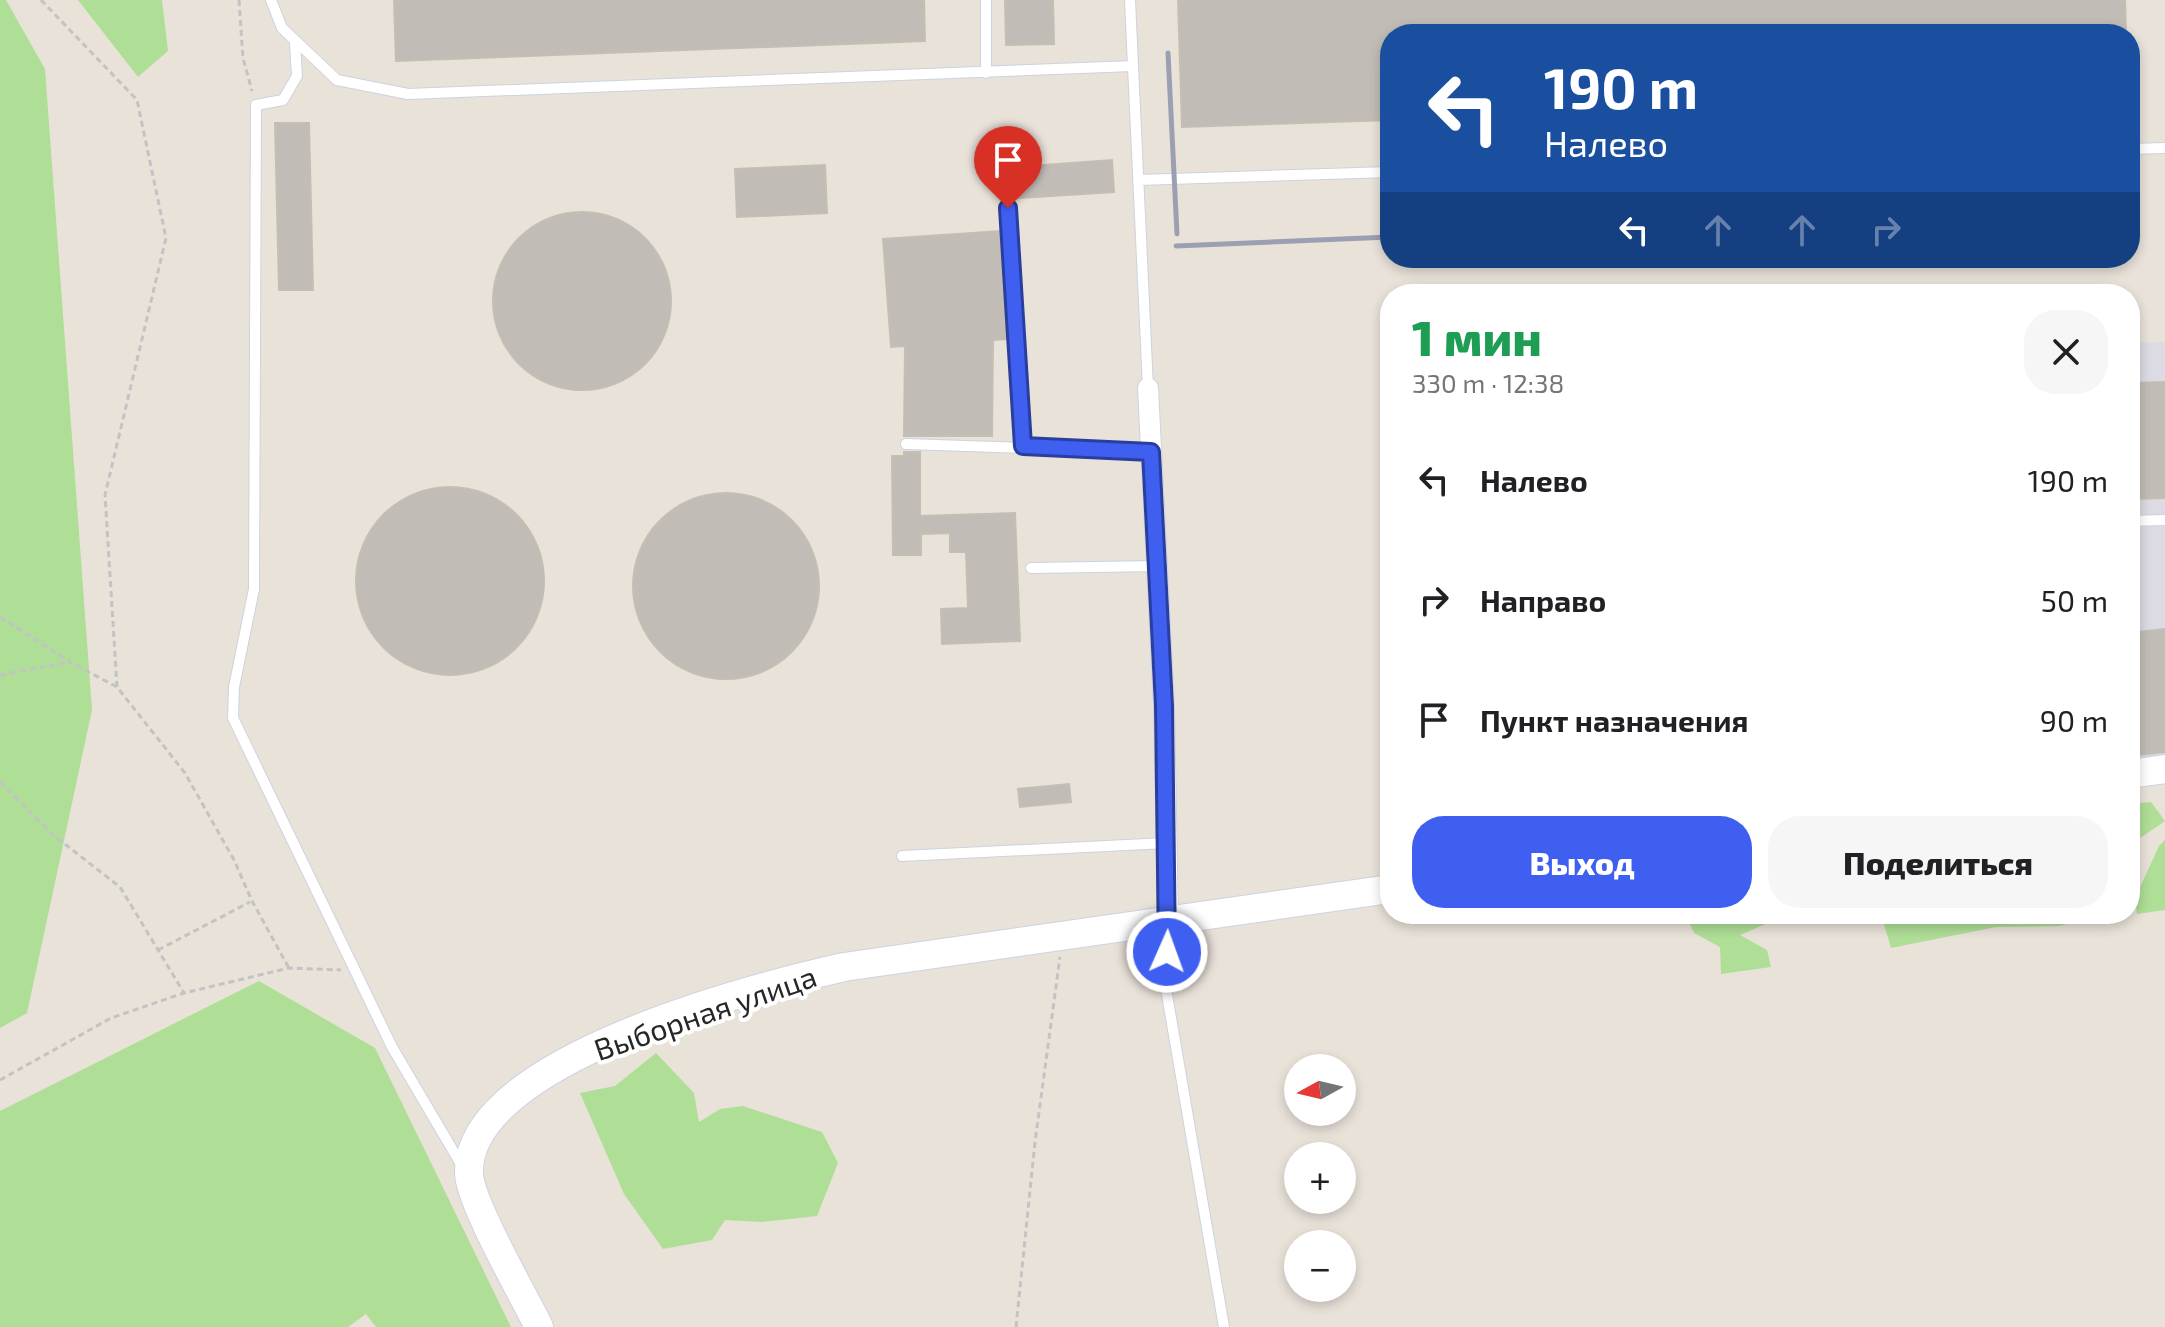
<!DOCTYPE html>
<html lang="ru">
<meta charset="utf-8">
<style>
:root{--surface:#fff;--page:#f6f6f6;--text:#202124;--muted:#757577;--accent:#3f5ff1}
body{margin:0;font-family:"Exo 2",sans-serif;background:var(--page);color:var(--text);height:100vh;display:flex;flex-direction:column;font-size:30px;white-space:nowrap}
*{box-sizing:border-box;margin:0}
p{font-size:26px;color:var(--muted)}
.icon{flex:none;width:44px;height:44px;fill:none;stroke:currentColor;stroke-width:2;stroke-linecap:round;stroke-linejoin:round}
.map{position:relative;flex:1;overflow:hidden}
.panel{position:absolute;left:1380px;top:284px;width:760px;height:640px;display:flex;flex-direction:column;background:var(--surface);border-radius:32px;box-shadow:0 4px 12px #0003}
.panel>*{flex:none}
.guide{position:absolute;left:1380px;top:24px;width:760px;height:244px;border-radius:32px;box-shadow:0 4px 12px #0003;background:#1a4fa0;color:#fff;overflow:hidden}
.needle{width:52px;rotate:262deg}
.fabs{position:absolute;left:1284px;top:1054px;display:grid;gap:16px}
.fabs a{display:grid;place-items:center;width:72px;height:72px;border-radius:50%;background:var(--surface);box-shadow:0 4px 12px #0003;font-size:40px}
.pin{position:absolute;display:grid;place-items:center;width:68px;height:68px;color:#fff;margin:-82px -34px;border-radius:50% 50% 50% 0;rotate:-45deg;box-shadow:0 0 8px #0007}
.pin .icon{rotate:45deg}
.me{position:absolute;width:88px;margin:-44px;rotate:2deg;stroke-linejoin:round;filter:drop-shadow(0 0 6px #0008)}
.turn{display:flex;align-items:center;gap:28px;height:168px;padding:0 32px;font-size:36px}
.turn .icon{width:104px;height:104px;stroke-width:2.5}
.turn b{display:block;font-size:56px;line-height:68px}
.lanes{display:flex;align-items:center;height:76px;padding:0 32px;background:#0003;justify-content:center;gap:40px;direction:ltr}
.lanes .off{opacity:.35}
.round{display:grid;place-items:center;flex:none;width:84px;height:84px;border-radius:32px;background:var(--page)}
.overview{display:flex;align-items:center;justify-content:space-between;height:136px;padding:0 32px}
h1{font-size:48px;font-weight:800;line-height:60px;color:#1e9e55}
.cta{display:flex;gap:16px;margin-top:auto;padding:16px 32px}
.cta a{flex:1;height:92px;border-radius:32px;background:var(--accent);color:#fff;font-size:32px;font-weight:800;line-height:92px;text-align:center}
.cta a+a{background:var(--page);color:var(--text)}
ul{padding:0;list-style:none}
li{display:flex;align-items:center;gap:24px;height:120px;padding:0 32px}
li div{flex:1}
li b{display:block;font-size:30px}
li em{font-style:normal}
.map>svg:first-child{display:block}
.industrial{fill:#dcdae2}
.green{fill:#afde97}
.building{fill:#c1bcb6;stroke:#c4beb3;stroke-width:2}
.lines{fill:none;stroke-linecap:round;stroke-linejoin:round}
.service-casing{stroke:#ced2e0;stroke-width:12}
.minor-casing{stroke:#ced2e0;stroke-width:22}
.secondary-casing{stroke:#ced2e0;stroke-width:30}
.path{stroke:#c3c3c3;stroke-width:3;stroke-dasharray:6 4;stroke-linecap:butt}
.service{stroke:#fff;stroke-width:10}
.minor{stroke:#fff;stroke-width:20}
.secondary{stroke:#fff;stroke-width:28}
.rail{stroke:#9c9fb1;stroke-width:5}
.route-casing{stroke:#293e9d;stroke-width:20}
.route{stroke:#3f5ff1;stroke-width:14}
.labels{text-anchor:middle;dominant-baseline:central;stroke-width:8;stroke-linejoin:round;paint-order:stroke}
.street-label{font-size:30px;fill:#272727;stroke:#fff}
</style>
<div class="map">
<svg width="2165" height="1327" viewBox="0 0 2165 1327">
<rect width="100%" height="100%" fill="#e9e2d9"/>
<path class="industrial" d="M2165,342V762L2130,766V343Z"/>
<path class="green" d="M0,0H6L45,69L92,710L27,1013L0,1028Z
M78,0H162L168,51L138,77Z
M2151,802L2165,821L2130,845V804Z
M2165,840V910L2137,914L2135,898L2159,846Z
M1685,914H1781L1782,917L1740,935L1767,950L1771,967L1721,974L1720,947L1694,933Z
M1881,914H2090L2089,919L2059,926L1996,927L1891,948Z
M259,981L375,1048L511,1327H376L366,1314L348,1327H0V1111Z
M656,1053L694,1093L699,1122L720,1109L743,1106L822,1132L838,1163L817,1216L761,1222L725,1220L712,1240L663,1249L624,1194L580,1093L615,1086Z"/>
<path class="building" d="M394,0H924L925,41L396,61Z
M1005,0H1053L1054,44L1006,45Z
M1178,0H2125L2126,34H1390V120L1182,127Z
M275,123H309L313,290H279Z
M1112,160L1114,192L1006,199L1003,168Z
M825,165L827,213L737,217L735,169Z
M493 301a89 89 0 1 1 178 0a89 89 0 1 1-178 0Z
M1001,231L1008,339L993,340L992,436H904L905,346L891,347L883,239Z
M2165,382V498L2130,499V383Z
M904,452H920V516L1015,513L1020,641L942,644L941,609L968,608L966,552H950V533L921,534V555H893L892,456H904Z
M356 581a94 94 0 1 1 188 0a94 94 0 1 1-188 0Z
M633 586a93 93 0 1 1 186 0a93 93 0 1 1-186 0Z
M2165,629V752L2130,756V633Z
M1069,784L1071,802L1020,807L1018,789Z"/>
<g class="lines">
<defs>
<path id="service" d="M271,0L282,28L337,80L408,94L1133,66L1148,388
M986,0V73
M1130,0L1133,66
M295,44L297,76L283,100L256,105L254,589L234,687L233,718L392,1047L465,1171
M2130,149L2165,148
M1138,180L1390,172
M1008,208L1023,446
M906,444L1151,452
M2130,521L2165,520
M1031,568L1157,566
M902,856L1166,843
M1168,923L1165,983L1224,1327"/>
<path id="minor" d="M1148,388L1164,706L1168,921"/>
<path id="secondary" d="M2130,774L2165,769
M539,1327C524,1296 469,1201 469,1173C466,1060 756,987 844,967L1390,889"/>
</defs>
<use href="#service" class="service-casing"/>
<use href="#minor" class="minor-casing"/>
<use href="#secondary" class="secondary-casing"/>
<path class="path" d="M41,0L137,100L166,238L105,495L117,687L185,773L234,860L252,901L289,968
M239,0L243,58L252,91
M0,617L70,662L117,687
M0,675L70,662
M0,782L52,834L120,887L184,993
M158,950L250,902
M0,1080L111,1018L184,993L289,968L341,970
M1016,1327L1035,1142L1060,957"/>
<use href="#service" class="service"/>
<use href="#minor" class="minor"/>
<use href="#secondary" class="secondary"/>
<path class="rail" d="M1168,53L1177,234
M1176,246L1390,237"/>
</g>
<g class="lines">
<defs>
<path id="route" d="M1008,208L1023,446L1151,452L1164,706L1167,952"/>
</defs>
<use href="#route" class="route-casing"/>
<use href="#route" class="route"/>
</g>
<g class="labels">
<g class="street-label">
<text transform="translate(705 1012) rotate(-19)">Выборная улица</text>
</g>
</g>
</svg>
<div class="fabs">
<a><svg class="needle" viewBox="-14 -14 28 28"><path d="M0-13l5 13h-10z" fill="#e53935"/><path d="M0 13l5-13h-10z" fill="#757577"/></svg></a>
<a>+</a>
<a>−</a>
</div>
<div class="pin" style="left:1008px;top:208px;background:#d93025"><svg class="icon" aria-label="arrive" viewBox="0 0 24 24"><path d="M6 21V4h12l-3 4 3 4H6"/></svg></div>
<svg class="me" style="left:1167px;top:952px" viewBox="-20 -20 40 40"><circle r="17" fill="#3f5ff1" stroke="#fff" stroke-width="3"/><path d="M0-11L8 9 0 5-8 9z" fill="#fff"/></svg>
<div class="guide">
<div class="turn"><svg class="icon" aria-label="left" viewBox="0 0 24 24"><path d="M17 20v-9H6M10 6l-5 5 5 5"/></svg><div><b>190 m</b>Налево</div></div>
<div class="lanes"><svg class="icon" aria-label="left" viewBox="0 0 24 24"><path d="M17 20v-9H6M10 6l-5 5 5 5"/></svg><svg class="icon off" aria-label="ahead" viewBox="0 0 24 24"><path d="M12 20V5M6 11l6-6 6 6"/></svg><svg class="icon off" aria-label="ahead" viewBox="0 0 24 24"><path d="M12 20V5M6 11l6-6 6 6"/></svg><svg class="icon off" aria-label="right" viewBox="0 0 24 24"><path d="M7 20v-9h11M14 6l5 5-5 5"/></svg></div>
</div>
<section class="panel">
<div class="overview"><div><h1>1 мин</h1><p>330 m · 12:38</p></div><a class="round"><svg class="icon" aria-label="close" viewBox="0 0 24 24"><path d="M6 6l12 12M18 6L6 18"/></svg></a></div>
<ul>
<li><svg class="icon" aria-label="left" viewBox="0 0 24 24"><path d="M17 20v-9H6M10 6l-5 5 5 5"/></svg><div><b>Налево</b></div><em>190 m</em></li>
<li><svg class="icon" aria-label="right" viewBox="0 0 24 24"><path d="M7 20v-9h11M14 6l5 5-5 5"/></svg><div><b>Направо</b></div><em>50 m</em></li>
<li><svg class="icon" aria-label="arrive" viewBox="0 0 24 24"><path d="M6 21V4h12l-3 4 3 4H6"/></svg><div><b>Пункт назначения</b></div><em>90 m</em></li>
</ul>
<div class="cta"><a>Выход</a><a>Поделиться</a></div>
</section>
</div>
